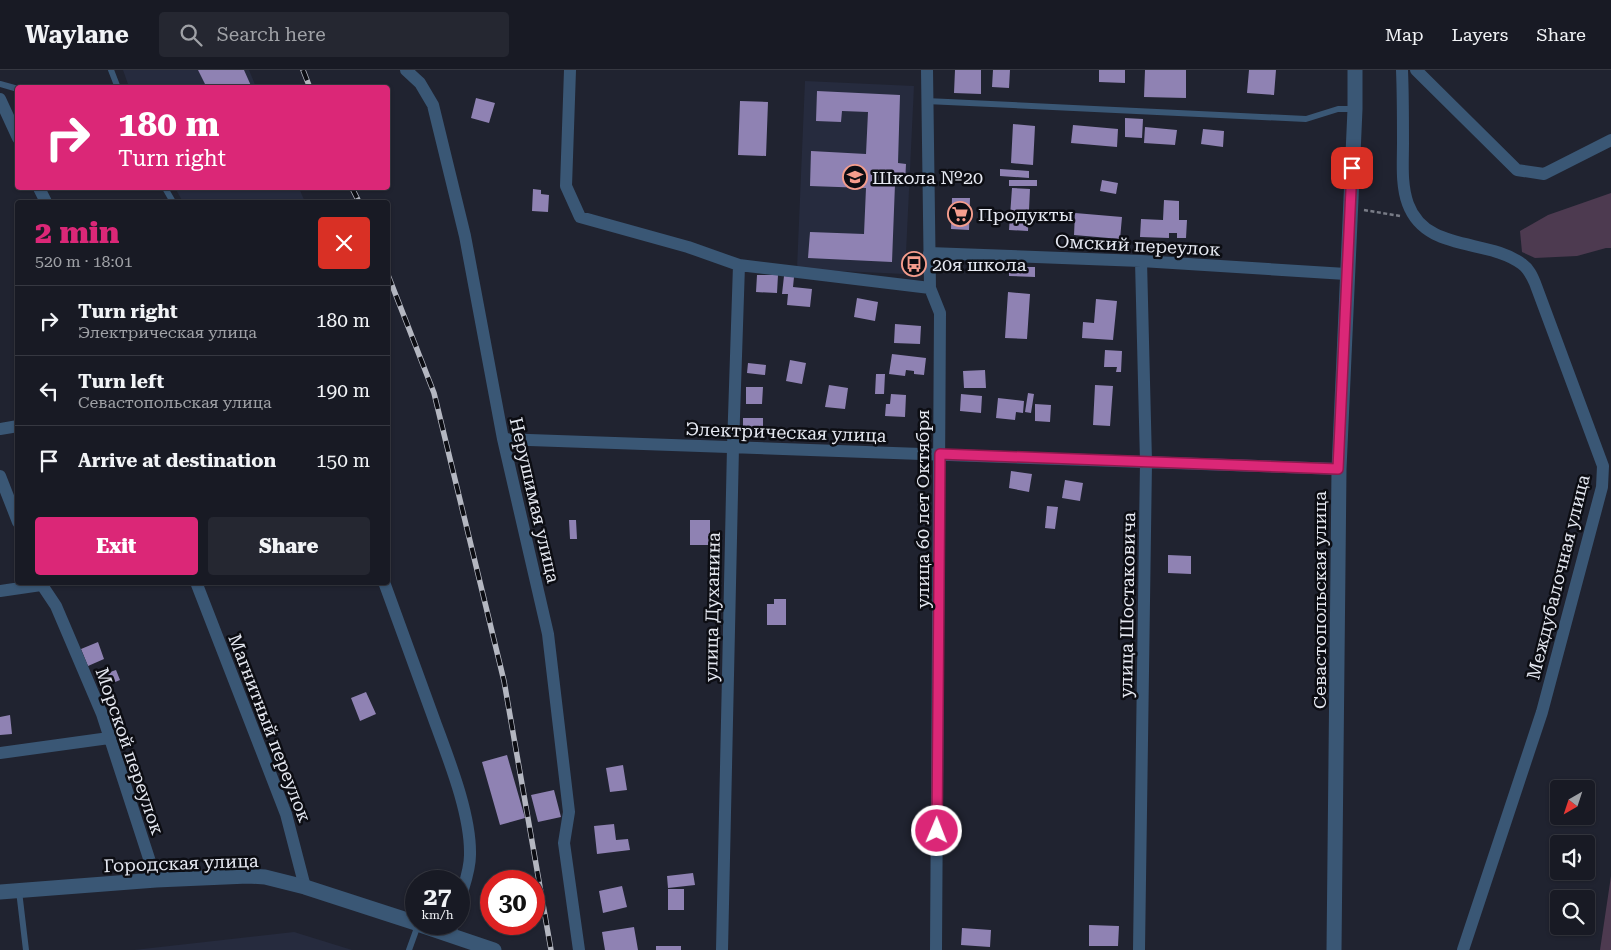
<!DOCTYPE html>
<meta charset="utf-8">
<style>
:root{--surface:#181a24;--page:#252731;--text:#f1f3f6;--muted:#9fa1a6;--line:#363841;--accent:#db2777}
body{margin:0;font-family:"Roboto Serif",serif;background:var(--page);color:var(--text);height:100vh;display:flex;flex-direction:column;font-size:19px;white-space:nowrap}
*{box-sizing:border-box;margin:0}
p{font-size:16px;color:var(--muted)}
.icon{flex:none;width:28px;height:28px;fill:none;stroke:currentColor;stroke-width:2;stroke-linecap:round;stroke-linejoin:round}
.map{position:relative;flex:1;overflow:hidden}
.sheet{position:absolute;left:15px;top:130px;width:375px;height:385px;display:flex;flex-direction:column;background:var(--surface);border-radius:5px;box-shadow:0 1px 4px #0004,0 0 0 1px var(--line)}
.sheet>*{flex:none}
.guide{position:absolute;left:15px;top:15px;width:375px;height:105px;border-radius:5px;box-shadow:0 1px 4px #0004,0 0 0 1px var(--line);background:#db2777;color:#fff;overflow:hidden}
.needle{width:32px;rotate:219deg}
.fabs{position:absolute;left:1550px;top:710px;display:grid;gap:10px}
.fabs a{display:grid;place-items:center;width:45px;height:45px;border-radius:5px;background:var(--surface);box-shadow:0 1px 4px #0004,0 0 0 1px var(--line);font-size:25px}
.speed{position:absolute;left:405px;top:800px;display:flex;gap:10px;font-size:25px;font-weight:700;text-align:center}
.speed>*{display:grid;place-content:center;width:65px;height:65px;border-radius:50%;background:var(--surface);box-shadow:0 1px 4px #0004,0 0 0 1px var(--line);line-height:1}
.speed small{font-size:12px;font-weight:400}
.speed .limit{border:8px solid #d22;background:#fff;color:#111}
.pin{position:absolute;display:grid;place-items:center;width:42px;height:42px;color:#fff;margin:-21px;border-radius:10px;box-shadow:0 2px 8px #0006}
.me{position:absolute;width:55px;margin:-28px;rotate:1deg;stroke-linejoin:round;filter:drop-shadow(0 0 4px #0008)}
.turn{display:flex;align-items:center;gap:18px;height:105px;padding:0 20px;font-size:22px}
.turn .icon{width:65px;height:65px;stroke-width:2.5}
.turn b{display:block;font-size:35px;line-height:42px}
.round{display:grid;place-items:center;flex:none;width:52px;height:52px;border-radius:5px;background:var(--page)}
.overview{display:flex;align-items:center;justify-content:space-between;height:85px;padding:0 20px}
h1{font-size:30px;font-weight:800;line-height:38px;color:var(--accent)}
.action{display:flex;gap:10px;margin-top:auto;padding:10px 20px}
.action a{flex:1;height:58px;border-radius:5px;background:var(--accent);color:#fff;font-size:20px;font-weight:800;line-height:58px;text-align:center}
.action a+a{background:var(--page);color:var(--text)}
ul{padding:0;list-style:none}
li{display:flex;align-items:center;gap:15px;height:70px;padding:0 20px;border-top:1px solid var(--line)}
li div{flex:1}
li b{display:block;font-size:19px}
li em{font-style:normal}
header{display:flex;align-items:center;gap:30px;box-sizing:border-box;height:70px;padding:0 25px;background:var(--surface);border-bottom:1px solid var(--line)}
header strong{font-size:24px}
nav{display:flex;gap:28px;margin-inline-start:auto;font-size:18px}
.search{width:350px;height:45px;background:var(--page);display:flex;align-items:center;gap:12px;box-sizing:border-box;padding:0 18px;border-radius:5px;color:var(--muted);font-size:19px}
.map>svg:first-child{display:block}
.built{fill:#262b3e}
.green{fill:#4d3a50}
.building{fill:#8f82b3}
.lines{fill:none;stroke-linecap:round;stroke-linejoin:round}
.path{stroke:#797c87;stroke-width:2.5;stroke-dasharray:4 2.5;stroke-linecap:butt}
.service{stroke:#3a5775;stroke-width:6}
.minor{stroke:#3a5775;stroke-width:12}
.tertiary{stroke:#3a5775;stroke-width:15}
.rail-casing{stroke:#b4b7c1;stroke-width:5.5}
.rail{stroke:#0c0d13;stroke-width:4;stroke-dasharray:11;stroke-linecap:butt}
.route-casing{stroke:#8e194d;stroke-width:12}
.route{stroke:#db2777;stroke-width:9}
.labels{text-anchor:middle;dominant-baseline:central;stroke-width:5;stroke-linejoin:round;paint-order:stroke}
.poi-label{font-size:18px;fill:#e5e8f1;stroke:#0c0d13;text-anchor:start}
.street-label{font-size:18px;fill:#e5e8f1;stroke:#0c0d13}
</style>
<header>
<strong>Waylane</strong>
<div class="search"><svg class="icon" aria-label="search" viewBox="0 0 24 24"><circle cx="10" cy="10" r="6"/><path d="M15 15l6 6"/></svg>Search here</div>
<nav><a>Map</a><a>Layers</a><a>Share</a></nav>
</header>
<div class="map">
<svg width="1611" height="880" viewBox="0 0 1611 880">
<rect width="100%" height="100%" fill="#202330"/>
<path class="built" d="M123,0H249L256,17H129Z
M805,11L914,16L905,204L797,199Z
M175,118H299L305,132H183Z
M294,862L352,880H134Z"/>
<path class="green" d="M1611,123V178H1606L1577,186L1535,188L1522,182L1520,161L1548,145Z
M1611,806V880H1600Z"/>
<path class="building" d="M198,0H244L252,18H207Z
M955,0H981V24L954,23Z
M993,0H1010L1009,18L992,17Z
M1099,0H1125V13L1099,12Z
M1145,0H1186V28L1144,27Z
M1249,0H1276L1274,25L1247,23Z
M817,21L900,25L898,93L906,94L905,114H895L892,192L808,188L810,162L864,164L866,118L810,116L811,81L866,84L868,42L842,41L841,52L816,51Z
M476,28L495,33L489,53L471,48Z
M740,31L768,32L766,86L738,85Z
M1125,48L1143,49L1142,68L1125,67Z
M1013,54L1035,56L1033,95L1011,93Z
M1073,55L1118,59L1117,77L1071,73Z
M1145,57L1177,60L1175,75L1144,73Z
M1203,59L1224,61L1223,77L1201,74Z
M1000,99L1029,101V108L1000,106Z
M1009,110H1037V116H1009Z
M1102,110L1118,113L1116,124L1100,121Z
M1012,118L1030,119L1028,161L1009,160Z
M533,119L541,120V124L549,125L548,142L532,141Z
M952,128H970L969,160L951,159Z
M1164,130L1179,131V150H1187L1186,168H1177V163H1169V168L1140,167L1141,149L1163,150Z
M1075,143L1122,147L1120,169L1074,165Z
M1009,197H1035V207L1009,206Z
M757,205H778L777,223L756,222Z
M784,206L794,207L793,217L812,219L810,237L787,235L788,224H782Z
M1008,222L1030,224L1027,269L1005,268Z
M857,228L878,232L875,251L854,247Z
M1096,229L1117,231L1113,270L1082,268L1083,252L1094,253Z
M895,254L921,256L920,274L894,273Z
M1105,280L1122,281L1121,302H1116L1117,297H1104Z
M892,284L926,288L924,305L914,304V301L906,300L905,306L889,304Z
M790,290L806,293L802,314L786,311Z
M748,293L766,295L765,305L747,303Z
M985,300L986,318H964L963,301Z
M876,304H885L884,324H875Z
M829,315L848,318L845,339L825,337Z
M1095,315L1113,316L1110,356L1093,355Z
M746,317H763L762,334H746Z
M1028,323L1034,324L1031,343L1025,342Z
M891,324L906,325L905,347L885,346L886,334H890Z
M961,324L982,326L981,343L960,341Z
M998,328L1024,331L1023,343L1016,342L1015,350L996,348Z
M1035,334L1051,335L1050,352L1035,351Z
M743,348H763V358H743Z
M1011,401L1032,404L1029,422L1009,418Z
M1065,410L1083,413L1080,431L1062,428Z
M1047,436L1058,437L1055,459L1045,458Z
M569,450H576L577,469H570Z
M690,450H710V475H690Z
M1168,485L1191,486V504L1168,503Z
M774,529H786V555H767V534H774Z
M98,572L104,589L88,596L81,579Z
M116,600L120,610L108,615L104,604Z
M366,622L376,644L360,651L351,628Z
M10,645L12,664L0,665V647Z
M507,685L525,748L500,755L482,692Z
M623,695L627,720L610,722L606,698Z
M554,720L561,747L538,752L531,725Z
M614,754L616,770L628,769L630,780L597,784L594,756Z
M693,803L695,815L668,818L667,806Z
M622,816L627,837L603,843L599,821Z
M668,819H684V840H668Z
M1089,855L1119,856L1118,876H1089Z
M634,857L638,880H605L602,862Z
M962,858L991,860L990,877L961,875Z
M656,876H681V880H656Z"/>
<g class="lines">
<path class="path" d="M1364,140L1400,146"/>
<path class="service" d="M111,0L118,18
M0,14L18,19
M926,31L1306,49L1338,39H1355
M165,118L173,132
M19,821L26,880
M409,880L418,855"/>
<path class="minor" d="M406,0L420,13L433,35L465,166L503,369L548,564L569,742L564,773L579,880
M570,0L566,116L580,147L688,177L739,195L930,218
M927,0L930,218L940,243L936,880
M1402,0C1403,24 1403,49 1403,73C1403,93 1401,115 1408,134C1426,183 1488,168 1522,194C1529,199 1532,206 1535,213L1603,396L1602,417L1542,642L1463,880
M1416,0L1517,100L1544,104L1611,70
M0,29L18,68
M39,118L46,132
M929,183L1141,191L1346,204
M0,359L18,356
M503,369L1339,399
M0,406L18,452
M40,512L56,536L102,644L156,810
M196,512L286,744L305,817
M384,512C401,559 418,606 435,652C449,690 471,745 470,785C470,802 463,817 459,833
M0,521L41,515
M0,683L109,668
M450,865L453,854
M722,880L733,377L739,195
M1139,880L1146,392L1141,191"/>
<path class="tertiary" d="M0,822L156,810L248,806L265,807L305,817L416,853
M417,854L494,880
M1334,880L1339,399L1355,39V0"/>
<defs>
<path id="rail" d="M303,0L310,18
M352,118L359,132
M388,205L434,323L504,611L551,880"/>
</defs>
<use href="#rail" class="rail-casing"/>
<use href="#rail" class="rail"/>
</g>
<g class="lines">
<defs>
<path id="route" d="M937,761L940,384L1338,399L1352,98"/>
</defs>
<use href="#route" class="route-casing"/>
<use href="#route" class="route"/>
</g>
<defs>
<symbol id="school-ring" viewBox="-11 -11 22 22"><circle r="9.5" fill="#0c0d13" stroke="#f59d8d" stroke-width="1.5"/><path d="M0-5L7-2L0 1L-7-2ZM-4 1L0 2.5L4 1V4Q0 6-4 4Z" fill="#f59d8d"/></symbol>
<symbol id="supermarket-ring" viewBox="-11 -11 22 22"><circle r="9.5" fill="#0c0d13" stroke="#f59d8d" stroke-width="1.5"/><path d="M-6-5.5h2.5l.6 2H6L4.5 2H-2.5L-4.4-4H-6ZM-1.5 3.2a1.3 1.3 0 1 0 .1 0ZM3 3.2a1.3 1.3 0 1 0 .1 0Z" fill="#f59d8d"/></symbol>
<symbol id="bus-ring" viewBox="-11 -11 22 22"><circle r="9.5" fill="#0c0d13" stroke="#f59d8d" stroke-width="1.5"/><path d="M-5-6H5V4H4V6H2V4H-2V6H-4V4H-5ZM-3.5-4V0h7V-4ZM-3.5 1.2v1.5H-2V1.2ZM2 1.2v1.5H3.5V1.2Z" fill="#f59d8d"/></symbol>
</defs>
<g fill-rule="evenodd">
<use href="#school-ring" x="841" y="93" width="28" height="28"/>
<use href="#supermarket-ring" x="946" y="130" width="28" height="28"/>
<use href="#bus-ring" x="900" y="180" width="28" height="28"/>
</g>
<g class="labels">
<g class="poi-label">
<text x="872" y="107">Школа №20</text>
<text x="978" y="144">Продукты</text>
<text x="932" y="194">20я школа</text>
</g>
<g class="street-label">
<text transform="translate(1138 175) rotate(3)">Омский переулок</text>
<text transform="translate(786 362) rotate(2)">Электрическая улица</text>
<text transform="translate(535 430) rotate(77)">Нерушимая улица</text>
<text transform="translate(922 439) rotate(-90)">улица 60 лет Октября</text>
<text transform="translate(1558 507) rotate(-76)">Междубалочная улица</text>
<text transform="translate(1319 530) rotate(-90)">Севастопольская улица</text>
<text transform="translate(1127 535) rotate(-89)">улица Шостаковича</text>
<text transform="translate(712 537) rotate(-89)">улица Духанина</text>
<text transform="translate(270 658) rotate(69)">Магнитный переулок</text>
<text transform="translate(130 681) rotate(71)">Морской переулок</text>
<text transform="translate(181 793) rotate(-2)">Городская улица</text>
</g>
</g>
</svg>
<div class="fabs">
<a><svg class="needle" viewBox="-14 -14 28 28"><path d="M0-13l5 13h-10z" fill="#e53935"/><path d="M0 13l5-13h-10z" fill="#9fa1a6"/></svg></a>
<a><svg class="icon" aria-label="sound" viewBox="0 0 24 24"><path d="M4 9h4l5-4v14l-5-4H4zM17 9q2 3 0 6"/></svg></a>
<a><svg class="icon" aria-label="search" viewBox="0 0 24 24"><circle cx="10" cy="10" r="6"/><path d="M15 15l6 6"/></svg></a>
</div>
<div class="speed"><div>27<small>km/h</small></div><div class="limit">30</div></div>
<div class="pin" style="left:1352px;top:98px;background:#d93025"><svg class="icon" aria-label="arrive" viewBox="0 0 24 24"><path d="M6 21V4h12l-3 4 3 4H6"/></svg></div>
<svg class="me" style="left:937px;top:761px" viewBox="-20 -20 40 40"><circle r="17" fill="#db2777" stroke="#fff" stroke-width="3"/><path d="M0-11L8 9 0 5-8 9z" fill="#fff"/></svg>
<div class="guide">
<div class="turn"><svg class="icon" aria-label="right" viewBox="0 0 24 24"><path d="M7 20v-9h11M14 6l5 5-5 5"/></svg><div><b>180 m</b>Turn right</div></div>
</div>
<section class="sheet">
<div class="overview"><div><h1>2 min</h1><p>520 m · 18:01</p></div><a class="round" style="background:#d93025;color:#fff"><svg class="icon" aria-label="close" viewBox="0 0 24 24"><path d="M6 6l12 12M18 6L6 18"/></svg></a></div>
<ul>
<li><svg class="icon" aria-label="right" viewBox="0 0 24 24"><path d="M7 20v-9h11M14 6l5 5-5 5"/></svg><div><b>Turn right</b><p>Электрическая улица</p></div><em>180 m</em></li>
<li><svg class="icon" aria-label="left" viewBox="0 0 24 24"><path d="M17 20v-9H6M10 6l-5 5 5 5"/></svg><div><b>Turn left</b><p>Севастопольская улица</p></div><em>190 m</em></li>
<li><svg class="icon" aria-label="arrive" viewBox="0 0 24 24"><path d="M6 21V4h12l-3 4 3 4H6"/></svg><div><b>Arrive at destination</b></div><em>150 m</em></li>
</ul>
<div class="action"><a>Exit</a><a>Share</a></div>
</section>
</div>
